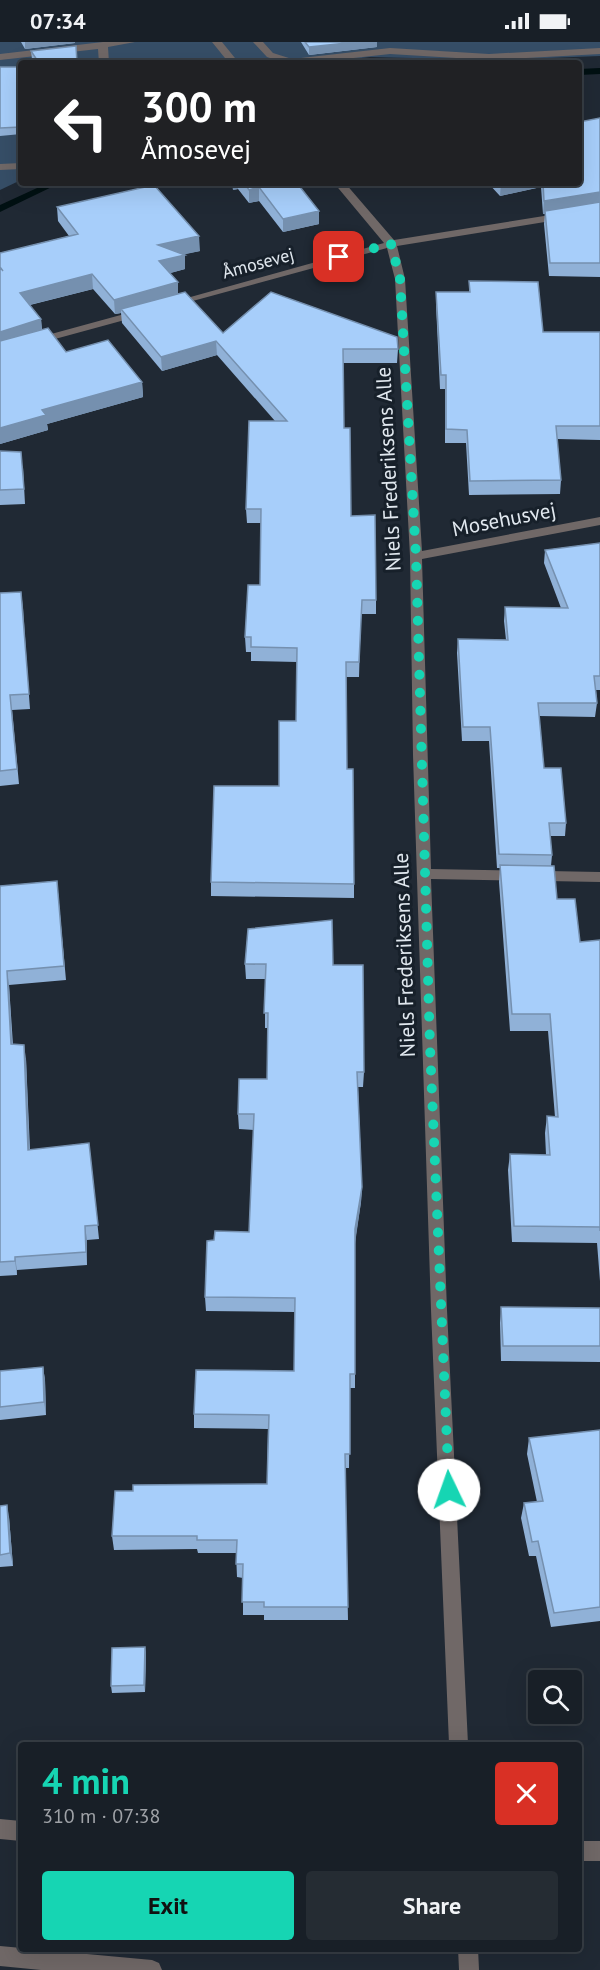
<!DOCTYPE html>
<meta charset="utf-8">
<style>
:root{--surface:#181f27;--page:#252c33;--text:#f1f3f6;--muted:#9fa2a7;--line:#363d44;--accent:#16d5b3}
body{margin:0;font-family:"PT Sans",sans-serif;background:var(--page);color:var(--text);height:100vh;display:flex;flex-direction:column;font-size:22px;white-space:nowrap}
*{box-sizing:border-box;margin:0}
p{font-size:20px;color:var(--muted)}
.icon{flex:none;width:33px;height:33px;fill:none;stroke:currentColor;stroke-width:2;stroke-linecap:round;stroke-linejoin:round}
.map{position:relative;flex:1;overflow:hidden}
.side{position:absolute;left:18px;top:1700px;width:564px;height:210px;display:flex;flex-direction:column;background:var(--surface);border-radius:6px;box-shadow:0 6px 24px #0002,0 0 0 2px var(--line)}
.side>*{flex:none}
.top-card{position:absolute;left:18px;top:18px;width:564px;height:126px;border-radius:6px;box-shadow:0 6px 24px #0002,0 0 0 2px var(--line);background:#202124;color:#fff;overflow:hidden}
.tools{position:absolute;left:528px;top:1628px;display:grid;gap:12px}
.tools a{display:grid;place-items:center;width:54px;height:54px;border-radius:6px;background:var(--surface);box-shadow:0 6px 24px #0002,0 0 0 2px var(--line);font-size:30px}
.pin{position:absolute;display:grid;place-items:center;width:51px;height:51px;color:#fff;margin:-26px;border-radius:12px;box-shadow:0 3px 9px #0006}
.me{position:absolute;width:66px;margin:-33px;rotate:357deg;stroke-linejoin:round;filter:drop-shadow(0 0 4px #0008)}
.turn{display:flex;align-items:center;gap:21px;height:126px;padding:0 24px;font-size:27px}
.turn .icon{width:78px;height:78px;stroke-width:2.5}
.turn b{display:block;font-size:42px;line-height:51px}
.round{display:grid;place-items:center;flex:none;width:63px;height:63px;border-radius:6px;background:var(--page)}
.summary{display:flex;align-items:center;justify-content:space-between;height:102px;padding:0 24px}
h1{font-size:36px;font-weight:600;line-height:45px;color:var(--accent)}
.cta{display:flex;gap:12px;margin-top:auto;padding:12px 24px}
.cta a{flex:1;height:69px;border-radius:6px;background:var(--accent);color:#111;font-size:24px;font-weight:600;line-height:69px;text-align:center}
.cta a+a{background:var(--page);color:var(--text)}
.status{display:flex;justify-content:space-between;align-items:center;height:42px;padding:0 30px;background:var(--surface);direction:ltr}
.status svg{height:16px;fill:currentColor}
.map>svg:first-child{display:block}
.green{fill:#364e67}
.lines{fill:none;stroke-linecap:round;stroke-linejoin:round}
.stream{fill:#001012;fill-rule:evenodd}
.service{fill:#706867;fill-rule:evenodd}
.minor{fill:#706867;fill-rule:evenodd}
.tertiary{fill:#706867;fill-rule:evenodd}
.wall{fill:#90b1d7}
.shaded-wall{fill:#7590af}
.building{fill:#a7cefa;stroke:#7590af;stroke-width:1.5}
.route{stroke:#16d5b3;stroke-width:10;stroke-dasharray:0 18}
.labels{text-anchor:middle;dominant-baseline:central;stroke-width:6;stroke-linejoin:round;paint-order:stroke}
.far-street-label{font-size:18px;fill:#e1e8ef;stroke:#17202a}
.street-label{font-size:21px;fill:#e1e8ef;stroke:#17202a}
</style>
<div class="status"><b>07:34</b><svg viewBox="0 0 49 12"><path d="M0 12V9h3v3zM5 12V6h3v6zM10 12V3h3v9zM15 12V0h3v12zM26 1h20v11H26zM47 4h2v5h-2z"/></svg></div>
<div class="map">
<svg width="600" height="1928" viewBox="0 0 600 1928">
<rect width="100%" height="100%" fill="#202934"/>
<path class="green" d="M0,0H600V14L497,18L370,15L319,21H21V138L0,148Z"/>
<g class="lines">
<path class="stream" d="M600,26V32L579,33V27Z
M48,141H60L0,170V163Z"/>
<path class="service" d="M103,0H135L108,5L109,21H99L98,7L0,18V12Z
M212,0H222L239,21H229Z
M253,0H263L273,11L292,17L390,6L489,12L600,6V12L489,18L390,12L308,21H284L267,15Z
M21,121V127L0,128V122Z"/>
<path class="minor" d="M334,141H345L394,198L600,165V171L397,204L405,237L422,509L600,475V483L422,517L431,827L600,830V840L431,837L447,1268L468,1702H449L431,1268L413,713L410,514L395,237L387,206L178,263H170L169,261L384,201Z
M139,268L143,269V273L0,312V306Z"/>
<path class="tertiary" d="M0,1777L21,1779V1799L0,1797Z
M579,1799H600V1819H579Z
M0,1904L152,1918L159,1921L162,1928H41L0,1924Z
M458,1906H478L479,1928H459Z"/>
</g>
<path class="wall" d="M21,0H75V1L25,7Z
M301,0H377V5L309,13Z
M31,9L77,21H35L32,17Z
M0,25H21V92L0,94Z
M600,76V235L549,234L544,182L545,172H543L541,145L500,154L488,141H579Z
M232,141H297L319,182L283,190L259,159L249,161L238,147L233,148Z
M57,165L200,209L184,212L185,227L170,231L178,240V252L223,291L398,307L397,321H343L344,386L351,474L376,558V572H361L359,635H346L347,727L354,842V856L211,854V840L279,744L296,679L297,620L251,619V610H246L245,595L260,543L261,481H247L246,467L275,379L217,313L162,329L122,281L121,271L115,272L93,247L30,263L41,277L42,288L66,310L142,340L143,355L47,382L48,388L0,402V211L69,194L58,179Z
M469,239L543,290H600V398L557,397L561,438L560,452L469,453L466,401H445V347H440L436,263V250H469Z
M0,409L23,425L25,462L0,463Z
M600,501V648H596L597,661L595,675L539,674L544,726L566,781L565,794H550L552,813L551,824L557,857L580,900L600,898V1239L597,1201L512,1200L508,1128L510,1112L546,1113L545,1091L547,1074L555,1075L548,989H510L499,840L500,826H497L489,699H462L457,611L458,597L506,598L504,579L505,565L561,566L544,521L545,508Z
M21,550L30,667L12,668L19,742L0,744V551Z
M57,839L66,938L9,943L13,1003L26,1017L30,1108L89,1101L99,1197L87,1198V1223L17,1228V1233L0,1234V844Z
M245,922L333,923L364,1030L363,1045H358L362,1145L361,1160L355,1199V1346H350L349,1426H345L348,1578H264V1573H243V1536L237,1535L236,1511H198L197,1507L114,1508L112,1494L133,1449L267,1442L268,1387L194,1386V1372L294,1329L295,1270L206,1269L205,1255L214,1198L249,1190L254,1088L239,1087L238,1072L267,1037V986H265V937H246Z
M501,1265L600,1266V1320L501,1319L500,1281Z
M43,1325L45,1338L46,1373L0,1378V1329Z
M600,1388V1579L551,1585L536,1514H529L521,1476L524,1461L537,1460L527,1412L529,1396Z
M0,1464L9,1475L13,1524L0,1525Z
M145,1605L146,1612L145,1650L112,1651L111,1644Z"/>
<path class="shaded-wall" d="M25,0H75V1L25,7Z
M356,0H377V5L309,13V5Z
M233,141H238V147L233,148Z
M501,141H541V145L500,154Z
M259,145V159L249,161V148Z
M600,150V164L543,172L544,159Z
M319,169V182L283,190V177Z
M199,194L200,209L159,218L158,203Z
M185,213V227L160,234L159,219Z
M92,232L93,247L21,265L20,251Z
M178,240V255L121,267V271L115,272L114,258Z
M41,277L42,292L0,305V290Z
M216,299L217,313L162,329L161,315Z
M142,340L143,355L47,382L48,388L0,402V386L42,368Z
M21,550L23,565L30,667L29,652Z
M7,929L9,943L13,1017L11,1002Z
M24,1003L26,1017L30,1122L28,1108Z
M362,1145L361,1160L355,1202V1187Z
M85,1184L87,1198V1223L86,1210Z
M15,1215L17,1228V1233L15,1219Z
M43,1325L45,1338L46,1373L44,1360Z
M7,1463L9,1475L13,1524L10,1511Z
M145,1605L146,1612L145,1650L144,1643Z"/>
<path class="building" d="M305,0H356L309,5Z
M76,4L77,21H39L31,9Z
M0,25H21V85L0,86Z
M600,76V150L544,159L543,141H579V80Z
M244,141H297L319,169L283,177L259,145L249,148Z
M154,143L199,194L158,203L185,213L159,219L178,240L114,258L92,232L20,251L41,277L0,290V225L3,229L0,225V211L78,192L57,165Z
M600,160V221H550L545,169Z
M469,239L538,240L543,290H600V384H556L561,438L470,439L467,388L446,387V333H441L436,250H470Z
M185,250L223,291L271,250L397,295L398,307H343L344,386H350L351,474L375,473L376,558H362L359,620H346L347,727H353L354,842L211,840L214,744H279V679H296L297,606L251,605V595H245L248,543H260L261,467H246L249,379H287L216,299L161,315L121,267Z
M48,286L66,310L108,298L142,340L42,368L46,373L0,386V299Z
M0,409L21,410L24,447L0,448Z
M600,501V634H594L597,661H538L544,726H561L566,781H549L552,813L499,812L490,685H463L458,597L508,598L505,565L568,566L545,508Z
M21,550L29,652L10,653L17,727L0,729V551Z
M500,823L554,824L557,857H575L580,900L600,898V1189V1185L514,1184L510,1112L550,1113L547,1074L558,1075L550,972H512Z
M57,839L64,924L7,929L11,1002L24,1003L28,1108L89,1101L98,1183L85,1184L86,1210L15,1215V1219L0,1220V844Z
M332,878L333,923H363L364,1030H357L362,1145L355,1187V1332H350V1412H345L348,1565H264V1560H242L243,1522H236L237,1498H197V1494H112L115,1449H133V1443L267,1442L269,1373L194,1372L196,1328L294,1329L295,1256L205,1255L207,1199L214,1198L215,1189L249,1190L254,1072H238L239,1037H267L268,971H264L266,922H245L248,887Z
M501,1265L600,1266V1304H503Z
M43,1325L44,1360L0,1365V1329Z
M600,1388V1565L554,1571L538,1499L532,1500L524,1461L543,1459L529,1396Z
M7,1463L10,1511L0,1513V1464Z
M145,1605L144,1643L111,1644L112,1606Z"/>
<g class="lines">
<path class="route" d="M339,215L391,202L400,237L416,514L430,1005L449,1448"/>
</g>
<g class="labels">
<g class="far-street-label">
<text transform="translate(258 221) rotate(-15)">Åmosevej</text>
</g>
<g class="street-label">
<text transform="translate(388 427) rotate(-93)">Niels Frederiksens Alle</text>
<text transform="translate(504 477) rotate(-11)">Mosehusvej</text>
<text transform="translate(404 913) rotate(-92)">Niels Frederiksens Alle</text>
</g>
</g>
</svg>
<div class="tools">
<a><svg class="icon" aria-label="search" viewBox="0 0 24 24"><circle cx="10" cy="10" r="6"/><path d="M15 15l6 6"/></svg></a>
</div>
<div class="pin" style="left:339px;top:215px;background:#d93025"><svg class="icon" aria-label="arrive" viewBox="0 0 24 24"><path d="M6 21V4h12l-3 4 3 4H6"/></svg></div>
<svg class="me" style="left:449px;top:1448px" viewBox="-20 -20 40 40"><circle r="19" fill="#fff"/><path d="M0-13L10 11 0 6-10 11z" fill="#16d5b3"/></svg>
<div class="top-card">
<div class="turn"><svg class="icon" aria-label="left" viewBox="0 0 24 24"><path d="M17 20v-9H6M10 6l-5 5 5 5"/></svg><div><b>300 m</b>Åmosevej</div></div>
</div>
<section class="side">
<div class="summary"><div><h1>4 min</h1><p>310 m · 07:38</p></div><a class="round" style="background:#d93025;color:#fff"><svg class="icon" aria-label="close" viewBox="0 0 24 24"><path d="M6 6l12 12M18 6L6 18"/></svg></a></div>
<div class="cta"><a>Exit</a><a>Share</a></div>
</section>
</div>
